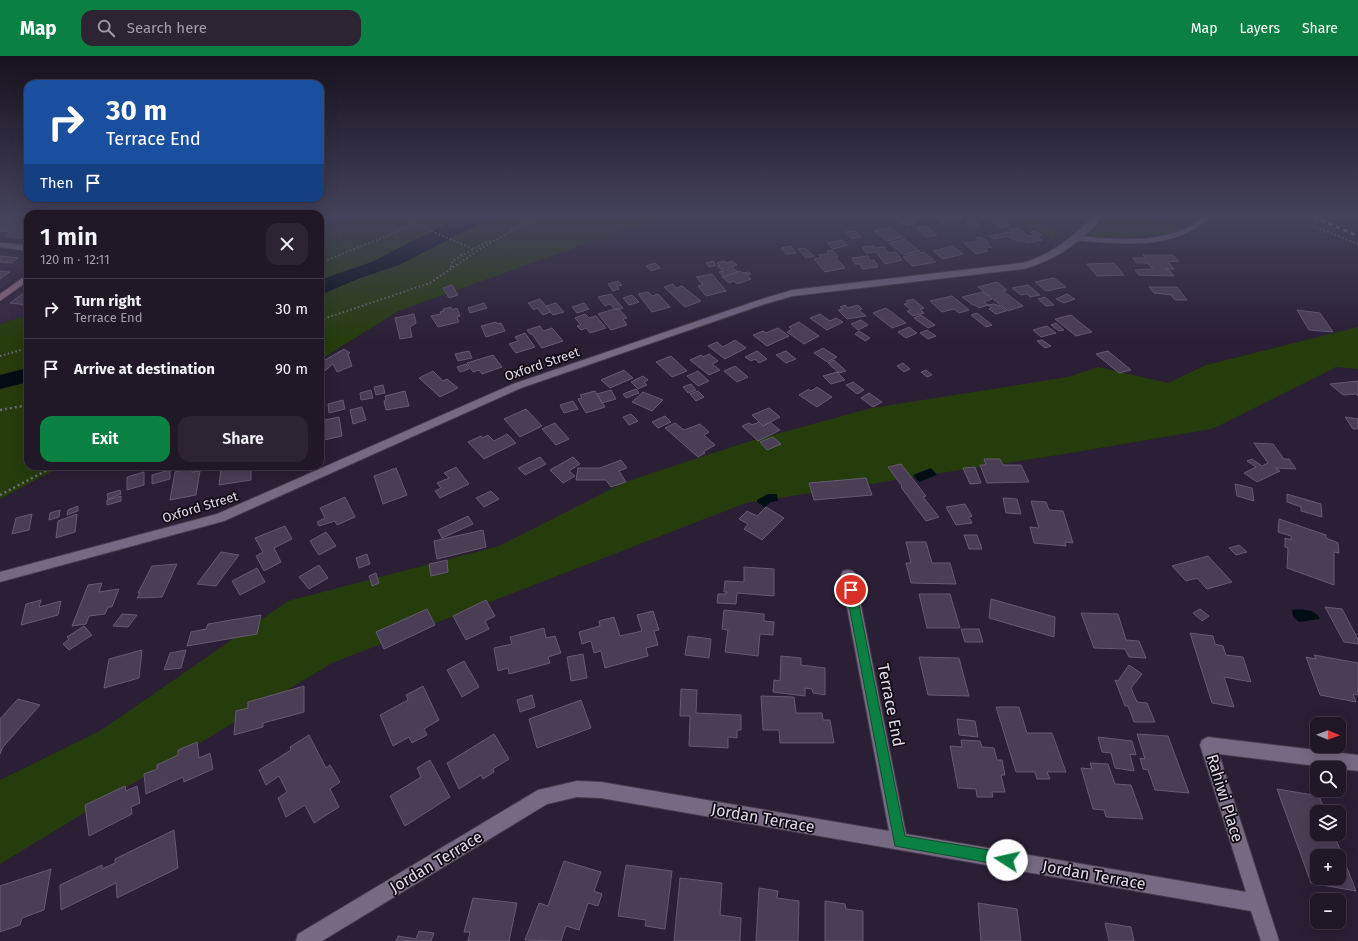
<!DOCTYPE html>
<meta charset="utf-8">
<style>
:root{--surface:#201727;--page:#2d2433;--text:#f1f3f6;--muted:#a29fa7;--line:#3d3644;--accent:#0b8043}
body{margin:0;font-family:"Fira Sans",sans-serif;background:var(--page);color:var(--text);height:100vh;display:flex;flex-direction:column;font-size:15px;white-space:nowrap}
*{box-sizing:border-box;margin:0}
p{font-size:13px;color:var(--muted)}
.icon{flex:none;width:22px;height:22px;fill:none;stroke:currentColor;stroke-width:2;stroke-linecap:round;stroke-linejoin:round}
.map{position:relative;flex:1;overflow:hidden}
.details{position:absolute;left:24px;top:154px;width:300px;height:260px;display:flex;flex-direction:column;background:var(--surface);border-radius:12px;box-shadow:0 4px 16px #0002,0 0 0 1px var(--line)}
.details>*{flex:none}
.top-card{position:absolute;left:24px;top:24px;width:300px;height:122px;border-radius:12px;box-shadow:0 4px 16px #0002,0 0 0 1px var(--line);background:#1a4fa0;color:#fff;overflow:hidden}
.needle{width:26px;rotate:91deg}
.fabs{position:absolute;left:1310px;top:661px;display:grid;gap:8px}
.fabs a{display:grid;place-items:center;width:36px;height:36px;border-radius:8px;background:var(--surface);box-shadow:0 4px 16px #0002,0 0 0 1px var(--line);font-size:20px}
.pin{position:absolute;display:grid;place-items:center;width:34px;height:34px;color:#fff;margin:-17px;border:2px solid #fff;border-radius:50%;box-shadow:0 1px 4px #0007}
.me{position:absolute;width:44px;margin:-22px;rotate:280deg;stroke-linejoin:round;filter:drop-shadow(0 0 3px #0008)}
.turn{display:flex;align-items:center;gap:14px;height:84px;padding:0 16px;font-size:18px}
.turn .icon{width:52px;height:52px;stroke-width:2.5}
.turn b{display:block;font-size:28px;line-height:34px}
.then{display:flex;align-items:center;height:38px;padding:0 16px;background:#0003;gap:8px;font-size:15px}
.round{display:grid;place-items:center;flex:none;width:42px;height:42px;border-radius:12px;background:var(--page)}
.summary{display:flex;align-items:center;justify-content:space-between;height:68px;padding:0 16px}
h1{font-size:24px;font-weight:600;line-height:30px}
.action{display:flex;gap:8px;margin-top:auto;padding:8px 16px}
.action a{flex:1;height:46px;border-radius:12px;background:var(--accent);color:#fff;font-size:16px;font-weight:600;line-height:46px;text-align:center}
.action a+a{background:var(--page);color:var(--text)}
ul{padding:0;list-style:none}
li{display:flex;align-items:center;gap:12px;height:60px;padding:0 16px;border-top:1px solid var(--line)}
li div{flex:1}
li b{display:block;font-size:15px}
li em{font-style:normal}
header{display:flex;align-items:center;gap:24px;box-sizing:border-box;height:56px;padding:0 20px;background:var(--accent);color:#fff}
header strong{font-size:19px}
nav{display:flex;gap:22px;margin-inline-start:auto;font-size:14px}
.search{width:280px;height:36px;background:var(--page);display:flex;align-items:center;gap:10px;box-sizing:border-box;padding:0 14px;border-radius:12px;color:var(--muted);font-size:15px}
.map>svg:first-child{display:block}
.built{fill:#342541}
.green{fill:#263c0c}
.water{fill:#030e14}
.building{fill:#4a3e55;stroke:#665972;fill-rule:evenodd}
.lines{fill:none;stroke-linecap:round;stroke-linejoin:round}
.lane-casing{stroke:#453b4c;stroke-width:6}
.street-casing{stroke:#453b4c;stroke-width:2}
.secondary-casing{stroke:#453b4c;stroke-width:2}
.path-far1{stroke:#73697c;stroke-width:2;stroke-dasharray:1.5 2.5;stroke-linecap:butt}
.path{stroke:#73697c;stroke-width:2.5;stroke-dasharray:2 3;stroke-linecap:butt}
.lane{stroke:#766982;stroke-width:4.5}
.street{fill:#766982;fill-rule:evenodd}
.secondary{fill:#936e86;fill-rule:evenodd}
.rail{stroke:#aca3b3;stroke-width:2.5;stroke-dasharray:4 4;stroke-linecap:butt}
.route{fill:#0b8043;stroke:#07532c}
.labels{text-anchor:middle;dominant-baseline:central;stroke-width:3.5;stroke-linejoin:round;paint-order:stroke}
.street-label{font-size:13px;fill:#e2dbe9;stroke:#100b15}
.near-street-label{font-size:16px;fill:#e2dbe9;stroke:#100b15}
</style>
<header>
<strong>Map</strong>
<div class="search"><svg class="icon" aria-label="search" viewBox="0 0 24 24"><circle cx="10" cy="10" r="6"/><path d="M15 15l6 6"/></svg>Search here</div>
<nav><a>Map</a><a>Layers</a><a>Share</a></nav>
</header>
<div class="map">
<svg width="1358" height="885" viewBox="0 0 1358 885">
<rect width="100%" height="100%" fill="#2a1f34"/>
<path class="built" d="M0,161H28V186L0,182Z
M0,196L28,200V213L0,234Z
M28,228V259L0,268V248Z"/>
<path class="green" d="M355,161H460L372,206L320,224V169Z
M492,161H661L398,255L320,304V239L360,222L399,209Z
M1014,161H1032L1059,177L1053,184Z
M1108,161H1155L1183,174C1150,181 1120,182 1087,181Z
M28,259V312L0,319V268Z
M1358,271V313L1336,311L1212,373L1058,399L746,447L332,607L0,808V724L100,675L288,545L499,490L625,426L750,385L872,352L1068,321L1098,311L1168,327L1206,309Z
M28,326V410H62L0,443V333Z"/>
<path class="water" d="M460,161H492L399,209L360,222L320,239V224L372,206Z
M28,312V326L0,333V319Z
M931,412L937,419L919,426L913,419Z
M768,438H777L778,445L771,446L764,451L757,446V444Z
M1292,554C1301,553 1316,553 1320,563L1299,566L1293,561Z"/>
<path class="building" d="M893,161H921L915,168L912,167L909,170L899,167L901,166L893,164Z
M934,161H960L961,162L952,163L955,165L943,167Z
M12,162L20,163L15,166H22L7,176L0,175V170Z
M973,164L980,169L972,171L966,166Z
M1002,164L1009,170L1001,172L993,166Z
M28,165V183L5,180Z
M926,170L937,179L926,181L916,172Z
M890,171L903,181L887,185L874,175Z
M1018,172L1029,180L1035,179L1030,176L1036,175L1042,179L1036,180L1042,184L1026,187L1023,185L1019,186L1014,183H1011L1007,180L994,183L990,180L1008,176L1014,178L1009,174Z
M855,175L861,181L852,183L845,176Z
M980,181L989,186L987,187L992,191L985,192L988,195L976,198L964,187L979,185L976,182Z
M904,183L920,195L904,199L889,187Z
M842,184L848,189L833,193L827,187Z
M791,190L796,197L786,198L781,192Z
M873,190L874,192L884,191L889,197L896,196L902,204L885,208L876,196L866,197L862,191Z
M953,190L963,198L943,203L933,195Z
M805,192L814,200L806,202L798,193Z
M833,194L838,201H835L845,212L825,216L814,203L821,202L819,199L829,198L827,195Z
M924,196L936,206L913,210L903,201Z
M1143,199H1173L1179,205L1168,206L1174,213H1165L1169,214L1174,220L1139,219L1135,214L1153,213L1147,207H1137L1133,202H1146Z
M0,200L18,202L11,207L0,206Z
M868,200L870,205L874,204L878,211L862,213L860,208H855L852,202Z
M713,205L716,209L709,211L706,207Z
M724,205L727,207L732,205L737,209L732,211L738,216L724,221L719,216L723,215L717,210H720L717,207Z
M655,207L660,212L651,215L646,210Z
M1114,207L1124,219L1097,220L1087,208Z
M0,215L10,216L0,223Z
M740,215L743,217L748,216L751,218L747,219L751,223L737,228L734,225L729,227L722,221Z
M712,218L726,235L706,240L698,230L703,229L696,221Z
M1054,222L1066,231L1046,235L1035,226Z
M618,225L622,229L617,230L619,233L613,235L608,228Z
M997,226L1007,234L1003,235L1023,250L1008,255L978,231Z
M673,228L676,232L682,230L701,245L685,251L664,231Z
M452,229L458,239L449,242L443,232Z
M1028,229L1040,239L1030,241L1027,238L1021,239L1012,232Z
M1149,231H1177L1187,244H1175L1171,239L1154,237Z
M28,234L27,249L10,247Z
M648,236L652,240L658,238L670,251L652,256L638,238Z
M983,236L992,243L984,246L988,249L979,252L975,249H973L962,241Z
M611,238L623,252L615,254L610,248L605,250L598,241Z
M1067,238L1075,243L1064,247L1056,243Z
M632,239L639,246L629,249L623,242Z
M952,240L969,254L959,257L954,253L942,256L930,245Z
M1045,241L1054,249L1046,250L1038,243Z
M540,243L546,250L551,256L543,259L537,252L534,254L528,247Z
M913,243L924,252L920,253L924,257L913,260L907,255L911,254L904,248L908,247L906,245Z
M484,247L487,252L470,257L468,252Z
M556,247L564,256L553,259L546,250Z
M584,247L589,253L577,257L572,251Z
M994,248L1000,250L1006,255L996,258L989,253L992,252L988,249Z
M845,249L848,252L858,249L862,253L859,254L866,260L847,263L838,254L843,253L840,251Z
M451,251L452,254L457,252L460,260L457,261L459,266L438,271L431,260L441,258L440,256L444,255L443,253Z
M886,252L906,267L892,272L873,257Z
M614,253H619L627,262L623,263L627,269L611,274L598,258Z
M1297,254L1320,257L1333,276L1309,274Z
M977,257L992,269L986,271L971,259Z
M414,258L416,267L410,271L412,281L400,283L395,262Z
M585,258L589,262L596,260L606,272L590,277L586,272L581,274L577,270L581,269L575,262Z
M820,258L830,265L836,262L843,266L827,274L810,262Z
M921,259L935,269L928,272L914,262Z
M1071,259L1092,276L1076,280L1055,263Z
M861,264L868,269L858,274L851,268Z
M496,266L497,268L501,267L505,275L486,281L481,270Z
M799,266L819,280L804,288L787,276L792,273L789,271Z
M1056,267L1064,274L1059,275L1051,269Z
M540,270L543,275L552,272L563,285L542,292L532,278H530L527,274Z
M1047,270L1056,277L1041,281L1033,274Z
M909,271L917,277L906,282L898,276Z
M778,272L789,280L767,290L753,279L763,275L766,277Z
M927,274L936,280L928,283L920,277Z
M859,275L870,282L865,285L855,278Z
M525,277L535,291L516,297L509,288L518,285L515,281Z
M735,284L746,292L725,303L708,290L717,286L723,291Z
M1042,284L1051,290L1045,292L1037,285Z
M823,292L837,301L827,306L814,297Z
M344,293L350,297L348,298L352,310L337,316L333,308L320,319V307Z
M469,295L472,302L458,305L455,298Z
M757,295L767,303L759,307L755,303L751,305L745,301Z
M786,295L796,303L786,307L776,299Z
M1108,295L1131,314L1119,317L1096,298Z
M709,298L718,305L712,308L720,314L709,319L690,304L701,299L703,301Z
M493,299L502,311L482,318L479,314L473,316L467,307Z
M671,300L687,315L672,321L656,306Z
M834,304L846,315L839,317L828,307Z
M903,307L910,313L904,316L897,310Z
M466,308L469,313L460,316L457,311Z
M735,310L748,321L737,326L724,315Z
M624,314L633,322L610,332L601,324Z
M926,314L932,319L927,321L921,316Z
M433,315L443,325L447,323L458,332L440,341L419,322Z
M698,315L709,325L698,330L687,320Z
M837,316L845,324L831,328L823,320Z
M643,320L648,324L644,326L647,329L638,333L631,326Z
M1358,325V340L1356,338L1343,339L1330,328Z
M853,326L864,334L857,338L846,329Z
M691,328L696,334L688,337L683,331Z
M383,329L385,337L376,339L374,331Z
M817,331L832,341L817,351L799,339L809,333L811,335Z
M636,333L639,337L626,342L623,338Z
M371,334L373,342L361,344L360,337Z
M611,334L616,343L602,347L597,338Z
M405,335L409,350L386,354L384,345L386,344L385,340Z
M595,335L605,351L586,357L578,343L582,342L580,339Z
M698,335L704,341L696,345L690,338Z
M643,336L663,344L652,355L632,346Z
M869,337L882,346L873,351L861,342Z
M343,344L345,353L329,357L328,348Z
M573,345L578,353L564,357L560,349Z
M362,351L366,364L353,368L350,354Z
M769,352L780,361L763,370L752,359Z
M526,353L542,370L520,381L504,363Z
M631,358L638,365L629,369L623,361Z
M665,360L671,366L658,372L652,366Z
M339,361L342,380L320,385V365Z
M1345,361L1358,363V373H1353Z
M759,366L763,370L770,366L780,374L758,385L742,370L749,367L752,369Z
M555,367L569,383L556,389L542,373Z
M675,367L684,374L700,368L709,376L704,379L715,389L703,396L705,397L698,401L665,372Z
M507,378L516,387L484,403L468,386L481,380L483,382L488,379L494,385Z
M773,381L781,388L767,394L760,386Z
M1254,387L1273,388L1284,403H1289L1296,413L1275,412L1280,415L1257,426L1244,417L1256,411L1247,405L1252,403L1262,410L1268,407Z
M540,401L546,408L525,419L518,412Z
M573,401L580,408L569,415L575,420L563,427L550,414Z
M984,403H1000L1003,409H1021L1029,426L987,427L980,409H986Z
M621,404L627,412L619,415L626,426L611,431L606,424H576L578,412H600Z
M901,408L926,440L923,441L939,461L926,465L901,431L902,430L888,411Z
M229,410H251V424L219,429L221,412Z
M456,411L469,428L440,442L435,435L441,432L437,427L449,422L444,417Z
M975,411L981,427L970,428L963,412Z
M192,412V416L200,415L196,439L170,444L175,416Z
M396,412L407,439L383,448L374,420Z
M170,414V423L152,428V419Z
M144,416V429L127,434V421Z
M866,422L872,439L814,444L809,427Z
M1235,428L1252,432L1254,445L1237,440Z
M120,434L121,438L108,443L107,438Z
M491,435L499,443L484,451L476,442Z
M1287,438L1321,448L1322,461L1301,455V451L1287,446Z
M121,440V445L107,449V444Z
M345,441L355,461L337,469L335,465L319,470L317,466L325,462L320,452Z
M1003,442L1017,443L1021,458L1006,457Z
M1031,445L1046,446L1049,454L1063,455L1073,487L1065,486L1066,490L1034,487L1030,471L1039,472Z
M965,448L972,460L969,461L972,467L956,469L946,451Z
M78,450V455L67,459L68,454Z
M766,451L784,462L762,484L744,473L748,468L739,463L747,455L757,460Z
M60,454L59,461L49,464L50,457Z
M32,458L29,474L12,478L16,462Z
M77,458L75,476L56,482L58,465Z
M468,460L473,468L442,482L438,474Z
M1279,463L1326,479V482L1338,487L1339,497L1334,496V529L1287,512L1288,492L1285,491V482L1291,484V480L1278,476Z
M285,470L292,483L274,492L281,506L264,515L256,500L263,496L255,482Z
M483,474L486,491L437,503L434,485Z
M326,476L336,490L319,499L310,485Z
M964,479H977L982,493H969Z
M906,486H926L932,507H950L956,528L911,527L906,507H911Z
M1239,489L1247,496L1236,499L1229,492Z
M221,496L239,499L216,530L197,528Z
M367,498L370,508L359,512L356,502Z
M1208,500L1232,526L1207,533L1197,522L1186,525L1172,510Z
M447,504L448,516L431,520L429,508Z
M177,508L162,541L137,542L140,537H138L152,510Z
M319,509L328,522L309,533L299,521Z
M744,511L774,513V540L737,537L736,548L717,547L718,538H726L727,536H724L725,525L744,526Z
M257,512L265,526L240,539L232,525Z
M376,517L379,527L372,530L369,520Z
M102,527L99,536L119,533L112,551H108L105,558L89,560L86,568L72,570L88,529Z
M919,538H950L960,572H927Z
M991,543L1055,561L1054,581L989,562Z
M41,544L39,551L61,545L58,559L21,569L26,548Z
M486,544L495,560L485,565L489,573L466,584L453,560Z
M1325,551L1342,553L1358,583V588L1344,586Z
M427,553L435,569L384,593L376,576Z
M1200,553L1209,560L1202,565L1193,557Z
M724,554L764,558V565L774,566L773,579L760,578L758,600L725,596L728,574L722,573Z
M653,555L659,574L654,575L658,589L646,592L648,600L605,612L601,595L594,597L591,585L582,588L579,576L600,570L599,565L614,561L620,580L642,575L637,559Z
M1081,557L1118,558L1126,584L1139,585L1146,602L1129,601L1125,593L1094,592Z
M122,558L137,559L128,571L113,570Z
M261,559L257,578L187,590L191,576L206,573L208,568Z
M84,570L92,579L69,594L63,588L69,583L67,581Z
M544,572L546,582L555,580L561,597L548,601L550,607L509,618L508,612L498,615L494,592L512,588L510,581Z
M961,573H979L983,586H965Z
M1190,577L1213,580L1215,588L1223,590L1226,599L1243,601L1251,626L1224,621L1234,651L1212,647Z
M688,580L711,583L709,602L685,599Z
M142,594L139,622L104,632L109,603Z
M186,594L181,612L164,614L170,597Z
M583,598L587,622L571,625L567,601Z
M1314,599L1358,607V639L1353,638L1356,646L1320,639L1306,601L1316,603Z
M781,600L801,602V609L825,612V639L813,637L812,633L805,632V640L773,636L774,624L780,625Z
M919,601L959,602L969,640L928,639Z
M464,605L479,631L462,641L447,614Z
M1129,609L1142,618L1131,632L1137,646L1147,647L1155,666H1134L1128,650H1125L1115,624L1118,625Z
M304,630V656L263,667V671L234,679L236,655L248,652V646Z
M423,630L439,664L424,673L427,679L412,687L409,681L393,690L380,659L408,644L406,639Z
M681,633L697,634L696,657L741,659V674H737V682L728,681V692L689,690L690,660H680Z
M532,639L535,651L520,656L517,644Z
M761,640L794,641L796,657H822L823,664H830L834,687H780L779,674H763Z
M18,643L40,649L3,691L0,698V663Z
M581,644L591,672L537,692L529,663Z
M996,651H1019L1027,677H1052L1066,716H1047L1050,723H1037L1035,716H1016Z
M957,663L975,665L978,681L959,679Z
M494,678L509,703L493,713L494,716L483,723L481,719L459,733L447,707Z
M1137,678L1168,680L1189,737L1155,734L1148,714L1143,713L1140,702L1145,703Z
M309,679L326,712L330,709L340,726L330,733L339,751L314,767L305,749L286,761L278,742L287,736L279,720L266,729L259,714L291,694L290,691Z
M1098,681L1132,685L1136,699L1130,698L1134,715L1115,712L1111,697L1102,696Z
M961,684L980,685L982,691L994,692L997,704H1002L1005,719H1001L1005,736H992L993,741H977L976,733L958,732L950,690L962,691Z
M197,686L199,702L210,697L213,713L184,726L183,721L146,738L144,718L157,713V709L178,699V694Z
M430,704L450,741L405,770L390,740L421,721L417,712Z
M1090,707L1108,708L1115,728L1131,729L1143,763L1106,761L1104,754L1093,753L1081,712L1092,713Z
M125,730L126,735L137,730L140,747L131,751L132,758L89,780L85,749Z
M1277,733L1319,740L1325,756H1317V778H1334L1356,835L1311,827ZM1317,800H1339V822H1317Z
M174,774L178,812L117,842L116,827L61,854L60,829L102,809V813L115,807V803Z
M564,805L601,816L594,835L602,838L598,850L588,847L579,874L566,870L561,885L525,884L539,847L548,850Z
M626,809L672,815L665,873L645,870L646,864L618,860Z
M51,813L44,854L22,862L20,869L0,876V830Z
M680,822L722,827L720,859L741,862L740,885H674Z
M759,832L778,835L777,842L799,845L798,885H756Z
M473,842L517,847L509,885H468L470,876H464Z
M825,845L845,848L846,853L863,855V885H825Z
M978,847L1017,853L1021,885H981Z
M1105,867L1131,871L1134,885H1109Z
M419,875L434,877L431,885H396L398,880L416,883Z"/>
<g class="lines">
<defs>
<path id="lane" d="M1076,182C1120,186 1172,192 1207,161"/>
<path id="street" d="M1093,161H1102C1082,186 1054,205 1023,213L793,240L765,248L521,332L224,465L0,526V516L217,458L513,328L759,244L792,234L1022,207C1051,199 1072,182 1093,161Z
M0,187L28,189V195L0,191Z
M848,514L853,515L855,519L906,778L1246,836L1200,689L1202,684L1208,681L1358,699V715L1219,698L1279,885H1261L1251,855L601,742L577,741L547,748L322,885H296L298,878L538,734L577,725L601,726L889,775L841,519L843,515Z"/>
<path id="secondary" d="M28,218V225L0,245V238Z"/>
</defs>
<use href="#lane" class="lane-casing"/>
<use href="#street" class="street-casing"/>
<use href="#secondary" class="secondary-casing"/>
<path class="path-far1" d="M1290,161L1358,188
M413,167L473,193
M320,207L394,177L423,161
M451,211L452,205L486,186L493,185
M320,264L430,227L483,191L537,161
M0,300L28,292"/>
<path class="path" d="M0,354L28,349
M0,439L55,410"/>
<use href="#lane" class="lane"/>
<use href="#street" class="street"/>
<use href="#secondary" class="secondary"/>
<path class="rail" d="M1314,161L1358,180"/>
</g>
<linearGradient id="sky" x2="0" y2="1"><stop stop-color="#17111d"/><stop offset="0.56" stop-color="#44425c"/><stop offset="1" stop-color="#44425c" stop-opacity="0"/></linearGradient>
<rect width="1358" height="285" fill="url(#sky)"/>
<path class="route" d="M851,530L856,534L905,780L1007,797L1011,799L1013,804L1011,809L1007,810L895,790L846,534Z"/>
<g class="labels">
<g class="street-label">
<text transform="translate(542 308) rotate(-19)">Oxford Street</text>
<text transform="translate(200 451) rotate(-17)">Oxford Street</text>
</g>
<g class="near-street-label">
<text transform="translate(891 649) rotate(79)">Terrace End</text>
<text transform="translate(1225 742) rotate(73)">Rahiwi Place</text>
<text transform="translate(763 762) rotate(10)">Jordan Terrace</text>
<text transform="translate(436 806) rotate(-31)">Jordan Terrace</text>
<text transform="translate(1094 819) rotate(10)">Jordan Terrace</text>
</g>
</g>
</svg>
<div class="fabs">
<a><svg class="needle" viewBox="-14 -14 28 28"><path d="M0-13l5 13h-10z" fill="#e53935"/><path d="M0 13l5-13h-10z" fill="#a29fa7"/></svg></a>
<a><svg class="icon" aria-label="search" viewBox="0 0 24 24"><circle cx="10" cy="10" r="6"/><path d="M15 15l6 6"/></svg></a>
<a><svg class="icon" aria-label="layers" viewBox="0 0 24 24"><path d="M12 4l9 5-9 5-9-5zM3 14l9 5 9-5"/></svg></a>
<a>+</a>
<a>−</a>
</div>
<div class="pin" style="left:851px;top:534px;background:#d93025"><svg class="icon" aria-label="arrive" viewBox="0 0 24 24"><path d="M6 21V4h12l-3 4 3 4H6"/></svg></div>
<svg class="me" style="left:1007px;top:804px" viewBox="-20 -20 40 40"><circle r="19" fill="#fff"/><path d="M0-13L10 11 0 6-10 11z" fill="#0b8043"/></svg>
<div class="top-card">
<div class="turn"><svg class="icon" aria-label="right" viewBox="0 0 24 24"><path d="M7 20v-9h11M14 6l5 5-5 5"/></svg><div><b>30 m</b>Terrace End</div></div>
<div class="then">Then<svg class="icon" aria-label="arrive" viewBox="0 0 24 24"><path d="M6 21V4h12l-3 4 3 4H6"/></svg></div>
</div>
<section class="details">
<div class="summary"><div><h1>1 min</h1><p>120 m · 12:11</p></div><a class="round"><svg class="icon" aria-label="close" viewBox="0 0 24 24"><path d="M6 6l12 12M18 6L6 18"/></svg></a></div>
<ul>
<li><svg class="icon" aria-label="right" viewBox="0 0 24 24"><path d="M7 20v-9h11M14 6l5 5-5 5"/></svg><div><b>Turn right</b><p>Terrace End</p></div><em>30 m</em></li>
<li><svg class="icon" aria-label="arrive" viewBox="0 0 24 24"><path d="M6 21V4h12l-3 4 3 4H6"/></svg><div><b>Arrive at destination</b></div><em>90 m</em></li>
</ul>
<div class="action"><a>Exit</a><a>Share</a></div>
</section>
</div>
